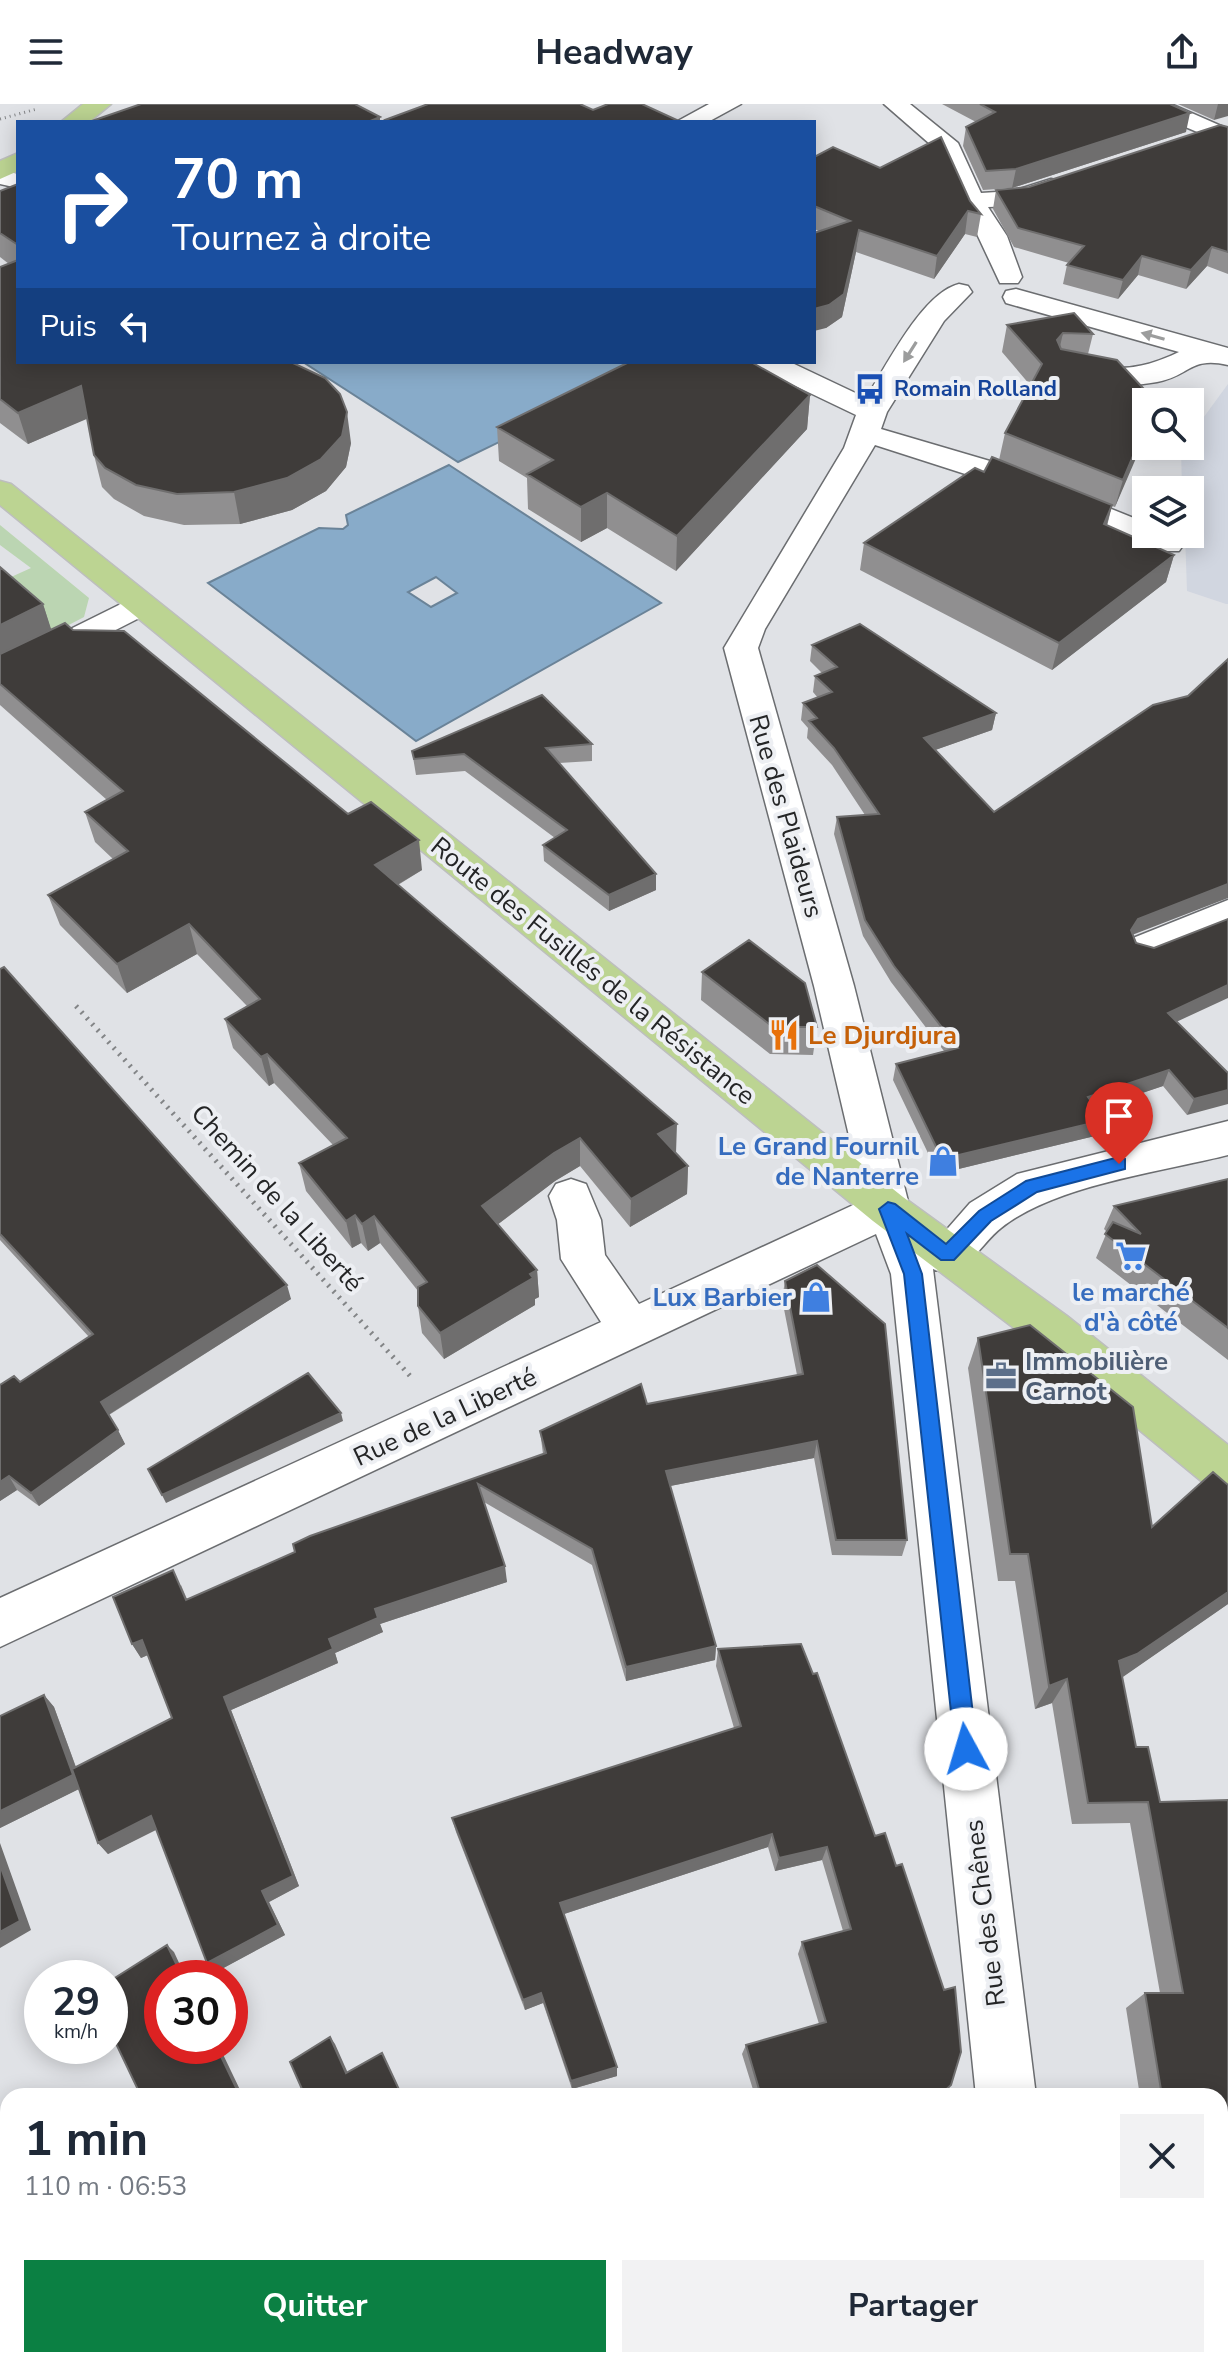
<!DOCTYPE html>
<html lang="fr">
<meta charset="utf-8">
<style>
:root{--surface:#fff;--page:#f2f2f3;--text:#1f2937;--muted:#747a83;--accent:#0b8043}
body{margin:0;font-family:"Nunito Sans",sans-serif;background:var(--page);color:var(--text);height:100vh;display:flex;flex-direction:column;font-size:30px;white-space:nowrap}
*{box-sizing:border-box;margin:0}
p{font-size:26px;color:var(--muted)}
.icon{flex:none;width:44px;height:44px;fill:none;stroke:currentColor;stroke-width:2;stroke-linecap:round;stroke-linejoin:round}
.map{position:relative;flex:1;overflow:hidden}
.drawer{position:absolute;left:0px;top:1984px;width:1228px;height:280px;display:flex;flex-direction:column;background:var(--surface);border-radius:24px 24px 0 0;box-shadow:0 4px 20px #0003}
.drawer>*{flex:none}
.top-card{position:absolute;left:16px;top:16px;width:800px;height:244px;border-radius:0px;box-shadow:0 4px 20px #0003;background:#1a4fa0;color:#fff;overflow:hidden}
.controls{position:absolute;left:1132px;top:284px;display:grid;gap:16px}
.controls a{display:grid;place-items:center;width:72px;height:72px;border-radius:0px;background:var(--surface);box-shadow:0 4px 20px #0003;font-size:40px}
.speed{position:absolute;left:24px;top:1856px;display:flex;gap:16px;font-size:40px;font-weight:700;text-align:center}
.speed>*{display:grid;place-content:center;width:104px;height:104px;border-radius:50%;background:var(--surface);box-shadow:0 4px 20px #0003;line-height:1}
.speed small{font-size:20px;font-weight:400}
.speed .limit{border:12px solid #d22;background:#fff;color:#111}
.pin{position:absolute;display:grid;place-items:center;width:68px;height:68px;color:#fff;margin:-82px -34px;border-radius:50% 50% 50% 0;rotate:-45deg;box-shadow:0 0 8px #0007}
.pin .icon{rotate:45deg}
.me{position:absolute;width:88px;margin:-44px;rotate:354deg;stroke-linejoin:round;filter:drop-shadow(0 0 6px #0008)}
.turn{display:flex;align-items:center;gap:28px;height:168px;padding:0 24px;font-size:36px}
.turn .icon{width:104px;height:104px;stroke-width:2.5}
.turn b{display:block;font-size:56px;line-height:68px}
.then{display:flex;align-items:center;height:76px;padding:0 24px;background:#0003;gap:16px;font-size:30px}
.round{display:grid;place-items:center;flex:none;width:84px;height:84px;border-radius:0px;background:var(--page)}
.head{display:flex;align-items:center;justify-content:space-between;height:136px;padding:0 24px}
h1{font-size:48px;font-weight:700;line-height:60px}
.cta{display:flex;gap:16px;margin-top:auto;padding:16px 24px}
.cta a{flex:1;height:92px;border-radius:0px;background:var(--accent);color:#fff;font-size:32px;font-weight:700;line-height:92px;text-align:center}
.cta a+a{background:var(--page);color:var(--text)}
header{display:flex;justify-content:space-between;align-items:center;height:104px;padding:0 24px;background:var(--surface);font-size:36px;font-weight:700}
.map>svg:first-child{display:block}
.built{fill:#d1d6e0}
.green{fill:#bbd5b2}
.water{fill:#88abc9;stroke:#6a8398;stroke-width:2;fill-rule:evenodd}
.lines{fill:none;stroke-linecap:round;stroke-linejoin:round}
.minor-casing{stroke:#6b6d70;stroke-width:3}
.major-casing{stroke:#bdbebe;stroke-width:3}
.path-far1{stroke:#838587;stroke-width:3;stroke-dasharray:1 4;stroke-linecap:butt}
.path{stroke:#838587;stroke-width:5;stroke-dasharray:2 6;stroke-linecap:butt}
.minor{fill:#fff;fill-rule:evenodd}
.major{fill:#bcd492;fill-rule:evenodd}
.wall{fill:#908f90}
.shaded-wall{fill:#6f6e6e}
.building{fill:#3f3c3a;stroke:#6f6e6e;stroke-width:2}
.oneway{fill:#9c9d9d}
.route{fill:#1a73e8;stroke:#114b97;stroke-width:2}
.labels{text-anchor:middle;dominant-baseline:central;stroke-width:8;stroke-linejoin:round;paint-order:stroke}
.far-transit-label{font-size:22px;font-weight:bold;fill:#164399;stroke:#edeff3;text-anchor:start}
.street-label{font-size:26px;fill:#242526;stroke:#edeff3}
.food-label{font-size:26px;font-weight:bold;fill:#c56008;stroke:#edeff3;text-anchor:start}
.shop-label{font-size:26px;font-weight:bold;fill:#366cbe;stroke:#edeff3;text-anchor:end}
.service-label{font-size:26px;font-weight:bold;fill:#4e5e75;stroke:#edeff3;text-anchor:start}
</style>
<header><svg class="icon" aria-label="menu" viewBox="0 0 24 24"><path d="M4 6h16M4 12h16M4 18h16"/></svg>Headway<svg class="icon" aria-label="share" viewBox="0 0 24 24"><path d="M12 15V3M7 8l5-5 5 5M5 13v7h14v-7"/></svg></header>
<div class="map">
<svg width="1228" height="2264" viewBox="0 0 1228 2264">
<rect width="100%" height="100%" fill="#e0e2e6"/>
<path class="built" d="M1228,280V500H1226L1187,487L1185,430H1190V386H1182L1181,345L1190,342V332Z"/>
<path class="green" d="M0,421L89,494L84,513L0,557V478L31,464L0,441Z"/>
<path class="water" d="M303,258H664L458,358Z
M449,361L661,499L416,637L208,479L319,424L343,425L348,421L346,411ZM436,473L457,489L431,503L408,488Z"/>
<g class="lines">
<defs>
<path id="minor" d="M709,0H741L708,18H676Z
M884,0H910L958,39L981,89L1013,87L1051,75L1060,77L1063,82L1060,87L1016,102L988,103L1007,132L1022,173L1018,179H1000L938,47Z
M1139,0H1171L1228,25V41L1143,5Z
M0,66L18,70V84L0,80Z
M959,180L968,182L972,188L944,217L887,308L881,325L1000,360L1146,419V430H1172L1184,440L1179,447H1157L1015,386L875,341L765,525L758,544L854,882L910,1105L927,1148L970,1099L1017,1070L1228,1017V1051C1160,1068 1055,1081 1001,1124C978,1142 966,1176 933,1165L1036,1992H976L891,1170L876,1130L0,1543V1494L601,1218L561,1155L557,1116L549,1092L556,1080L571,1075L586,1080L601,1116L605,1151L639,1200L864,1096L814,882L724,544L844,344L856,311L758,264L754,258H790L866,294C886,263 922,189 959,180Z
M1016,185L1228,244V261C1190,252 1190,272 1157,278C1126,284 1093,280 1063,272L1059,266L1063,260C1077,257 1088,261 1102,263C1130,267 1154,260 1179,248L1006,199L1003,193L1006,187Z
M139,491L151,494L155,501L151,508L0,585V560Z
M1228,796V825L1147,858L1133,854L1128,844L1133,834Z
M720,2256H789L786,2264H717Z
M1036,2256H1100L1102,2264H1038Z"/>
<path id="major" d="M83,0H111L89,18H61Z
M18,49V67L0,75V57Z
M0,377L11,380L903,1093L1067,1212L1228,1341V1392L1211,1385L1035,1240L873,1117L0,401Z"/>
</defs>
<use href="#minor" class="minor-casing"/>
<use href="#major" class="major-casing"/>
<path class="path-far1" d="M0,15L37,5"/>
<path class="path" d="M76,902L412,1274"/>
<use href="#minor" class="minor"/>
<use href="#major" class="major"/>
</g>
<path class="wall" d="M942,0H1170L1186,28L1012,84L983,86L963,42L966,23L976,18Z
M1178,0H1228L1214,16Z
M1228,23V170L1207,162L1186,185L1138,171L1118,195L1063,180L1067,161L1069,159L1014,143L993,105L996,86L1029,83Z
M814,53L880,64L970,97L981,110L977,133L965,130L934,175L856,148L842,213L826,224L819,127L814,125Z
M18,80V258L351,339L346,363L326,387L292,406L240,420L184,421L144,412L114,395L102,383L94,351L87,314L28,340L0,319V163L9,160L0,153V87Z
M1007,221L1093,230L1088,250L1156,298L1115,403L1112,402L1107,422L1174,451L1166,478L1052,566L860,466L864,439L984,368L999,356L1005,329L1030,281L1002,248Z
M810,291L807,325L676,467L607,424L581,438L528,405L527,374L499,357L497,323Z
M0,463L43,500L51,526H73L348,710L422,766L398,781L688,1062L687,1090L630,1123L580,1062L555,1077L497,1121L537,1166L539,1193L535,1195V1201L444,1255L422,1229L418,1202V1187L380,1139L368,1147L361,1139L352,1144L306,1087L299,1059L333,1041L274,979L269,982L233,944L225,915L247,902L197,850L127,889L60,821L48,791L113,755L95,738L85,708L107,696L0,601Z
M812,541L996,609L992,626L935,646L994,708L1188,592L1133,831L1177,918L1228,969L1187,1011L1163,982L1097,1004L1099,1031L938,1070L893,976L896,960L944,947L891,878L863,832L834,730L837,713L865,711L832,661L807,634L808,624L801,616L803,599L818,594L813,588L815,572L822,569L810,557Z
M592,640V657L559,659L656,770V786L609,807L544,757L543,741L555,734L465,667L416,671L412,647Z
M0,865L291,1195L109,1311L125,1340L39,1402L17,1386L0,1397V1281L20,1278L89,1233L0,1136Z
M702,868L817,923L813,951L770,950L701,896Z
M1228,1075V1256L1096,1154L1107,1128L1104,1125L1114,1102Z
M785,1177L907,1436L902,1452L832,1451L814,1354L670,1382L716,1542L715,1556L626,1577L592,1461L484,1398L507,1478L380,1520L383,1528L335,1549L338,1559L231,1606L299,1782L269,1798L285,1831L216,1868L207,1859L156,1725L108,1750L98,1739L79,1685L0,1724V1612L44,1591L54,1603L76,1663L172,1614L148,1551L141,1554L132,1540L181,1481L187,1495L543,1350L540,1327L647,1300L797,1271L782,1195Z
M1030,1221L1133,1303L1152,1423L1213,1368L1228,1381V1500L1122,1573L1136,1643H1148L1160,1698L1228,1696V2264H1175L1173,2256H1220V1992H1140L1126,1904L1145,1889H1160L1130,1719L1072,1720L1052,1599L1035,1605L1015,1477H998L968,1264L978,1234Z
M801,1540L940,1992H755L742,1950L746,1941L819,1920L798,1850L802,1838L843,1827L822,1756L775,1767L768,1743L564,1810L617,1963V1972L572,1985L543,1899L525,1906L456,1728L452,1714L734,1624L716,1562L718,1545Z
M868,2256H1025L1027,2264H870Z"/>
<path class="shaded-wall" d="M1218,0H1228V12L1214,16Z
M1190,9L1186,28L1012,84L1016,65Z
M380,13V18H368Z
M968,107L965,130L934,175L937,152Z
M859,126L856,148L842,213L826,224L814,227V205Z
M1212,143L1207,162L1186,185L1191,166Z
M1142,152L1138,171L1118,195L1123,176Z
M1063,229L1057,256V236Z
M81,282L89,314L28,340L18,309Z
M810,291L807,325L676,467L677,432Z
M347,308L351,339L346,363L326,387L292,406L240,420L234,388Z
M1146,321V331L1115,403L1123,376Z
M607,389V424L581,438V403Z
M1112,401L1105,428L1104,420Z
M1174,451L1166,478L1052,566L1059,539Z
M43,500L53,531L0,557V521Z
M996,609L992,626L921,651L924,634Z
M419,736L422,766L380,791L375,761Z
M656,770V786L609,807V791Z
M1228,780V794L1132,831L1131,826L1138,815Z
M189,820L197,850L127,889L117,860Z
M1228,881V894L1161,925L1168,909Z
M267,950L274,979L269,982L261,953Z
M1169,966L1163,982L1083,1009L1088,993Z
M1228,986V1000L1187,1011L1194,995Z
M1105,1016L1099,1031L938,1070L942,1055Z
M677,1020L676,1049L658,1030Z
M580,1034V1062L555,1077L485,1130L482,1102L554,1049Z
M688,1062L687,1090L630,1123L631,1095Z
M355,1111L361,1139L352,1144L346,1117Z
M374,1112L380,1139L368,1147L362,1120Z
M537,1166L539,1193L535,1195V1201L444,1255L440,1229Z
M287,1181L291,1195L108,1311L101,1298Z
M341,1309L343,1317L166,1399L162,1391Z
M118,1326L125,1340L39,1402L31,1389Z
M817,1337L814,1354L665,1383L666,1367Z
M9,1372L17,1386L0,1397V1378Z
M505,1462L507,1478L380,1520L383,1528L335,1549L338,1559L231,1606L299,1782L269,1798L285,1831L216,1868L207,1859L262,1787L224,1593L329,1535L375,1505Z
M1228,1488V1500L1120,1575L1119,1557Z
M142,1536L150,1550L141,1554L132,1540Z
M716,1542L715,1556L626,1577V1563Z
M1067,1575L1052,1599L1035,1605L1049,1582Z
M44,1591L54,1603L83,1683L0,1724V1707Z
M151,1712L160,1724L108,1750L98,1739Z
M772,1730L768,1743L561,1811L560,1799Z
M0,1739L31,1826L0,1844Z
M827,1743L822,1756L775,1767L779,1754Z
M167,1841L174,1848L186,1874H183Z
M541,1889L543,1899L525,1906L523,1896Z
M330,1933L335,1940L351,1976L346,1969Z
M216,1942H219L243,1992H240Z
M617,1963V1972L572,1985L571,1977Z
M2,2045L8,2048V2063Z
M8,2092V2103L0,2113V2102Z
M490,2256H495L484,2264H480Z"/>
<path class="building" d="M141,0H355L380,13L368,18H89Z
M428,0H580L593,6L608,0H642L681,18H387L385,16Z
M980,0H1170L1190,9L1016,65L986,67L966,23L995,8Z
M1220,21L1228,23V148L1212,143L1191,166L1142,152L1123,176L1067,161L1084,142L1018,124L996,86L1029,83Z
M941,33L970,97L981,110L968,107L937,152L859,126L844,190L829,201L814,205V129L850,117L814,102V53L833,43L880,64Z
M18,80V141L0,129V87Z
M18,156V258H291L325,274L340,290L347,308L342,332L321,355L287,374L234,388L177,390L136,381L105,364L94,351L81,282L18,309L0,295V163Z
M1074,209L1093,230L1063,229L1057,236L1061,245L1117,256L1156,298H1146V321L1123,376L1005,329L1042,260L1007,221Z
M629,258H751L810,291L677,432L607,389L581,403L527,370L553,356L497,323Z
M992,353L1112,401L1104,420L1174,451L1059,539L864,439L975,364L984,368Z
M0,463L43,500L0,521Z
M65,519L73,526L124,527L348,710L371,698L419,736L375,761L677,1020L658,1030L688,1062L631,1095L580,1034L554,1049L482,1102L537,1166L530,1170L533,1174L440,1229L418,1202V1183L427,1178L374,1112L362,1120L355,1111L346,1117L299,1059L347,1034L267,950L261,953L225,915L260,895L189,820L117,860L48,791L128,747L85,708L123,687L0,580V550Z
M860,520L996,609L924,634L994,708L1153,601L1188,592L1228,555V780L1138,815L1131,826L1136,839L1154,844L1228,815V881L1168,909L1228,969V986L1194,995L1169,966L1088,993L1105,1016L942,1055L896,960L958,944L894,862L865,816L837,713L879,710L834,644L809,617L817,614L803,599L832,588L815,572L837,563L812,541Z
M542,591L592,640L546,644L656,770L609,791L543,741L567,726L464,650L414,655L412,647Z
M749,836L805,879L817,923H773L702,868Z
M4,863L287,1181L101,1298L118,1326L31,1389L9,1372L0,1378V1281L14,1272L20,1278L93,1230L0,1130V865Z
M1228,1075V1224L1105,1130L1113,1118L1141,1130L1114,1102Z
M817,1161L885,1220L907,1436H836L817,1337L666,1367L716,1542L626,1563L592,1445L478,1380L505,1462L375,1505L378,1514L329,1535L333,1545L224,1593L293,1772L262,1787L278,1821L207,1859L151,1712L98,1739L72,1665L172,1614L142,1536L132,1540L113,1493L173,1466L186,1496L295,1448L293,1440L310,1432L546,1349L540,1327L641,1280L647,1300L803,1270L785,1177Z
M1030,1221L1133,1303L1152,1423L1213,1368L1228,1381V1488L1137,1550L1119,1557L1136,1643H1148L1160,1698L1228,1696V2264H1199L1197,2256H1220V1992H1162L1145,1889H1183L1148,1698L1088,1699L1067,1575L1049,1582L1028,1450H1010L978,1234Z
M308,1269L341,1309L162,1391L148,1365Z
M801,1540L813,1570L817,1569L875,1732L885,1729L896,1762L902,1760L944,1886L955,1883L961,1948L951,1981L939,1992H761L746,1941L826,1918L802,1838L851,1825L827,1743L779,1754L772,1730L560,1799L617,1963L571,1977L541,1889L523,1896L452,1714L741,1622L718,1545Z
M44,1591L73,1671L0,1707V1612Z
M0,1761L20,1817L0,1828Z
M167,1841L183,1874H162V1942H216L240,1992H141L110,1927V1877Z
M330,1933L346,1969L382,1949L402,1992H305L290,1958Z
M589,1988L591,1992H576Z
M2,2045L8,2063V2092L0,2102V2047Z
M262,2256H490L480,2264H266Z
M877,2256H1025L1027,2264H880Z"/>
<defs><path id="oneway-solid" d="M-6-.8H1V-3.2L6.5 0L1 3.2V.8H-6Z" transform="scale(2)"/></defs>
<g class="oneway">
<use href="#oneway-solid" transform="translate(1153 232) rotate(-164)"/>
<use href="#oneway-solid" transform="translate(910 248) rotate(122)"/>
</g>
<path class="route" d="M1119,1053L1125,1055V1065L1037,1088L991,1117L954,1156H941L907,1130L922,1170L977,1645L974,1652L966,1656L958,1652L955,1645L904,1170L879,1105L888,1098L895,1100L946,1140L979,1107L1026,1077Z"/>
<defs>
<symbol id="bus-bare" viewBox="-9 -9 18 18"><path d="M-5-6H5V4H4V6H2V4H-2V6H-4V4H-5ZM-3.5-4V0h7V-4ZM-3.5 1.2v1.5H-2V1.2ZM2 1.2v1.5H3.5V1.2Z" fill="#1a4fb4" stroke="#edeff3" stroke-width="2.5" paint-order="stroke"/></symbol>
<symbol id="restaurant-bare" viewBox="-9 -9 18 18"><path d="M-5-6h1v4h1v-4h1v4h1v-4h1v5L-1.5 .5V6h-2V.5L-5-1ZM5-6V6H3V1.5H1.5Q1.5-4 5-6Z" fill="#e8710a" stroke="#edeff3" stroke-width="2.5" paint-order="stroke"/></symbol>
<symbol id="shop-bare" viewBox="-9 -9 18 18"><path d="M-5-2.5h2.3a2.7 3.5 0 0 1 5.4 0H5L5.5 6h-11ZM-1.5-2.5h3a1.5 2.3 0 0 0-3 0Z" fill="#3f7fe0" stroke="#edeff3" stroke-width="2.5" paint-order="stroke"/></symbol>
<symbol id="supermarket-bare" viewBox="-9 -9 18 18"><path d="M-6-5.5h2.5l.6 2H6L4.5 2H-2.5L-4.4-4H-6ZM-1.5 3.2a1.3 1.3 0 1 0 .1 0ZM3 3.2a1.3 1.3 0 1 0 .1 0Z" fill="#3f7fe0" stroke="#edeff3" stroke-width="2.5" paint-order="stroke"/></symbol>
<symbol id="office-bare" viewBox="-9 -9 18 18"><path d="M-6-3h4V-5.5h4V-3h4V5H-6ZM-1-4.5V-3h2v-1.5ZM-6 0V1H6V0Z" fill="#5c6f8a" stroke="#edeff3" stroke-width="2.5" paint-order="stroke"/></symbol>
</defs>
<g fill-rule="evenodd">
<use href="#bus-bare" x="848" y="263" width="44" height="44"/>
<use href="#restaurant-bare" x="762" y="909" width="44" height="44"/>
<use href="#shop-bare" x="921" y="1035" width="44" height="44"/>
<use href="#supermarket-bare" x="1109" y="1130" width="44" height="44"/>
<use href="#shop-bare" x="794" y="1171" width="44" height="44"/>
<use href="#office-bare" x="979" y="1250" width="44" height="44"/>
</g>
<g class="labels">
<g class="far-transit-label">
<text x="894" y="285">Romain Rolland</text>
</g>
<g class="street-label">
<text transform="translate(786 712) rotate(74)">Rue des Plaideurs</text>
<text transform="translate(593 867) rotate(39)">Route des Fusillés de la Résistance</text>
<text transform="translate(277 1094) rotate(48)">Chemin de la Liberté</text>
<text transform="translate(445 1313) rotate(-25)">Rue de la Liberté</text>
<text transform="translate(985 1809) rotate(-97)">Rue des Chênes</text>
</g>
<g class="food-label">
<text x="808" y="931">Le Djurdjura</text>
</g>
<g class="shop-label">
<text x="919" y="1042">Le Grand Fournil<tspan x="919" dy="30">de Nanterre</tspan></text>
<text x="1131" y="1188" text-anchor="middle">le marché<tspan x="1131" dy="30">d'à côté</tspan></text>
<text x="792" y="1193">Lux Barbier</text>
</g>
<g class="service-label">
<text x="1025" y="1257">Immobilière<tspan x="1025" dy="30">Carnot</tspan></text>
</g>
</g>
</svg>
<div class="controls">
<a><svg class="icon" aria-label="search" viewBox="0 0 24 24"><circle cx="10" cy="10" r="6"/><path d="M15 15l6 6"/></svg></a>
<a><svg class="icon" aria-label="layers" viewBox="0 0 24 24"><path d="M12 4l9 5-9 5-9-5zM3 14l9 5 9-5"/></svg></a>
</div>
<div class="speed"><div>29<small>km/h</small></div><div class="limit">30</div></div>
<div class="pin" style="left:1119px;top:1060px;background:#d93025"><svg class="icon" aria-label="arrive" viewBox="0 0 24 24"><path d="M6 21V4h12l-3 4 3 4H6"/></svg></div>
<svg class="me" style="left:966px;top:1645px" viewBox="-20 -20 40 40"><circle r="19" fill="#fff"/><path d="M0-13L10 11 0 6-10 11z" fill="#1a73e8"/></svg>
<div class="top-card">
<div class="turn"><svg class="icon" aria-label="right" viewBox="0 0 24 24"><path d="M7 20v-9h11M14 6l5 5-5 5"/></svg><div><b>70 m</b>Tournez à droite</div></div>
<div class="then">Puis<svg class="icon" aria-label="left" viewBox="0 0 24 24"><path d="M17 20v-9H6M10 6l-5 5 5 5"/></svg></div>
</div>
<section class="drawer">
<div class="head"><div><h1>1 min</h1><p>110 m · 06:53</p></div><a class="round"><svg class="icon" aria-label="close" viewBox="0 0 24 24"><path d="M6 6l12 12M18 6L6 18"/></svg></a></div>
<div class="cta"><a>Quitter</a><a>Partager</a></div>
</section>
</div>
